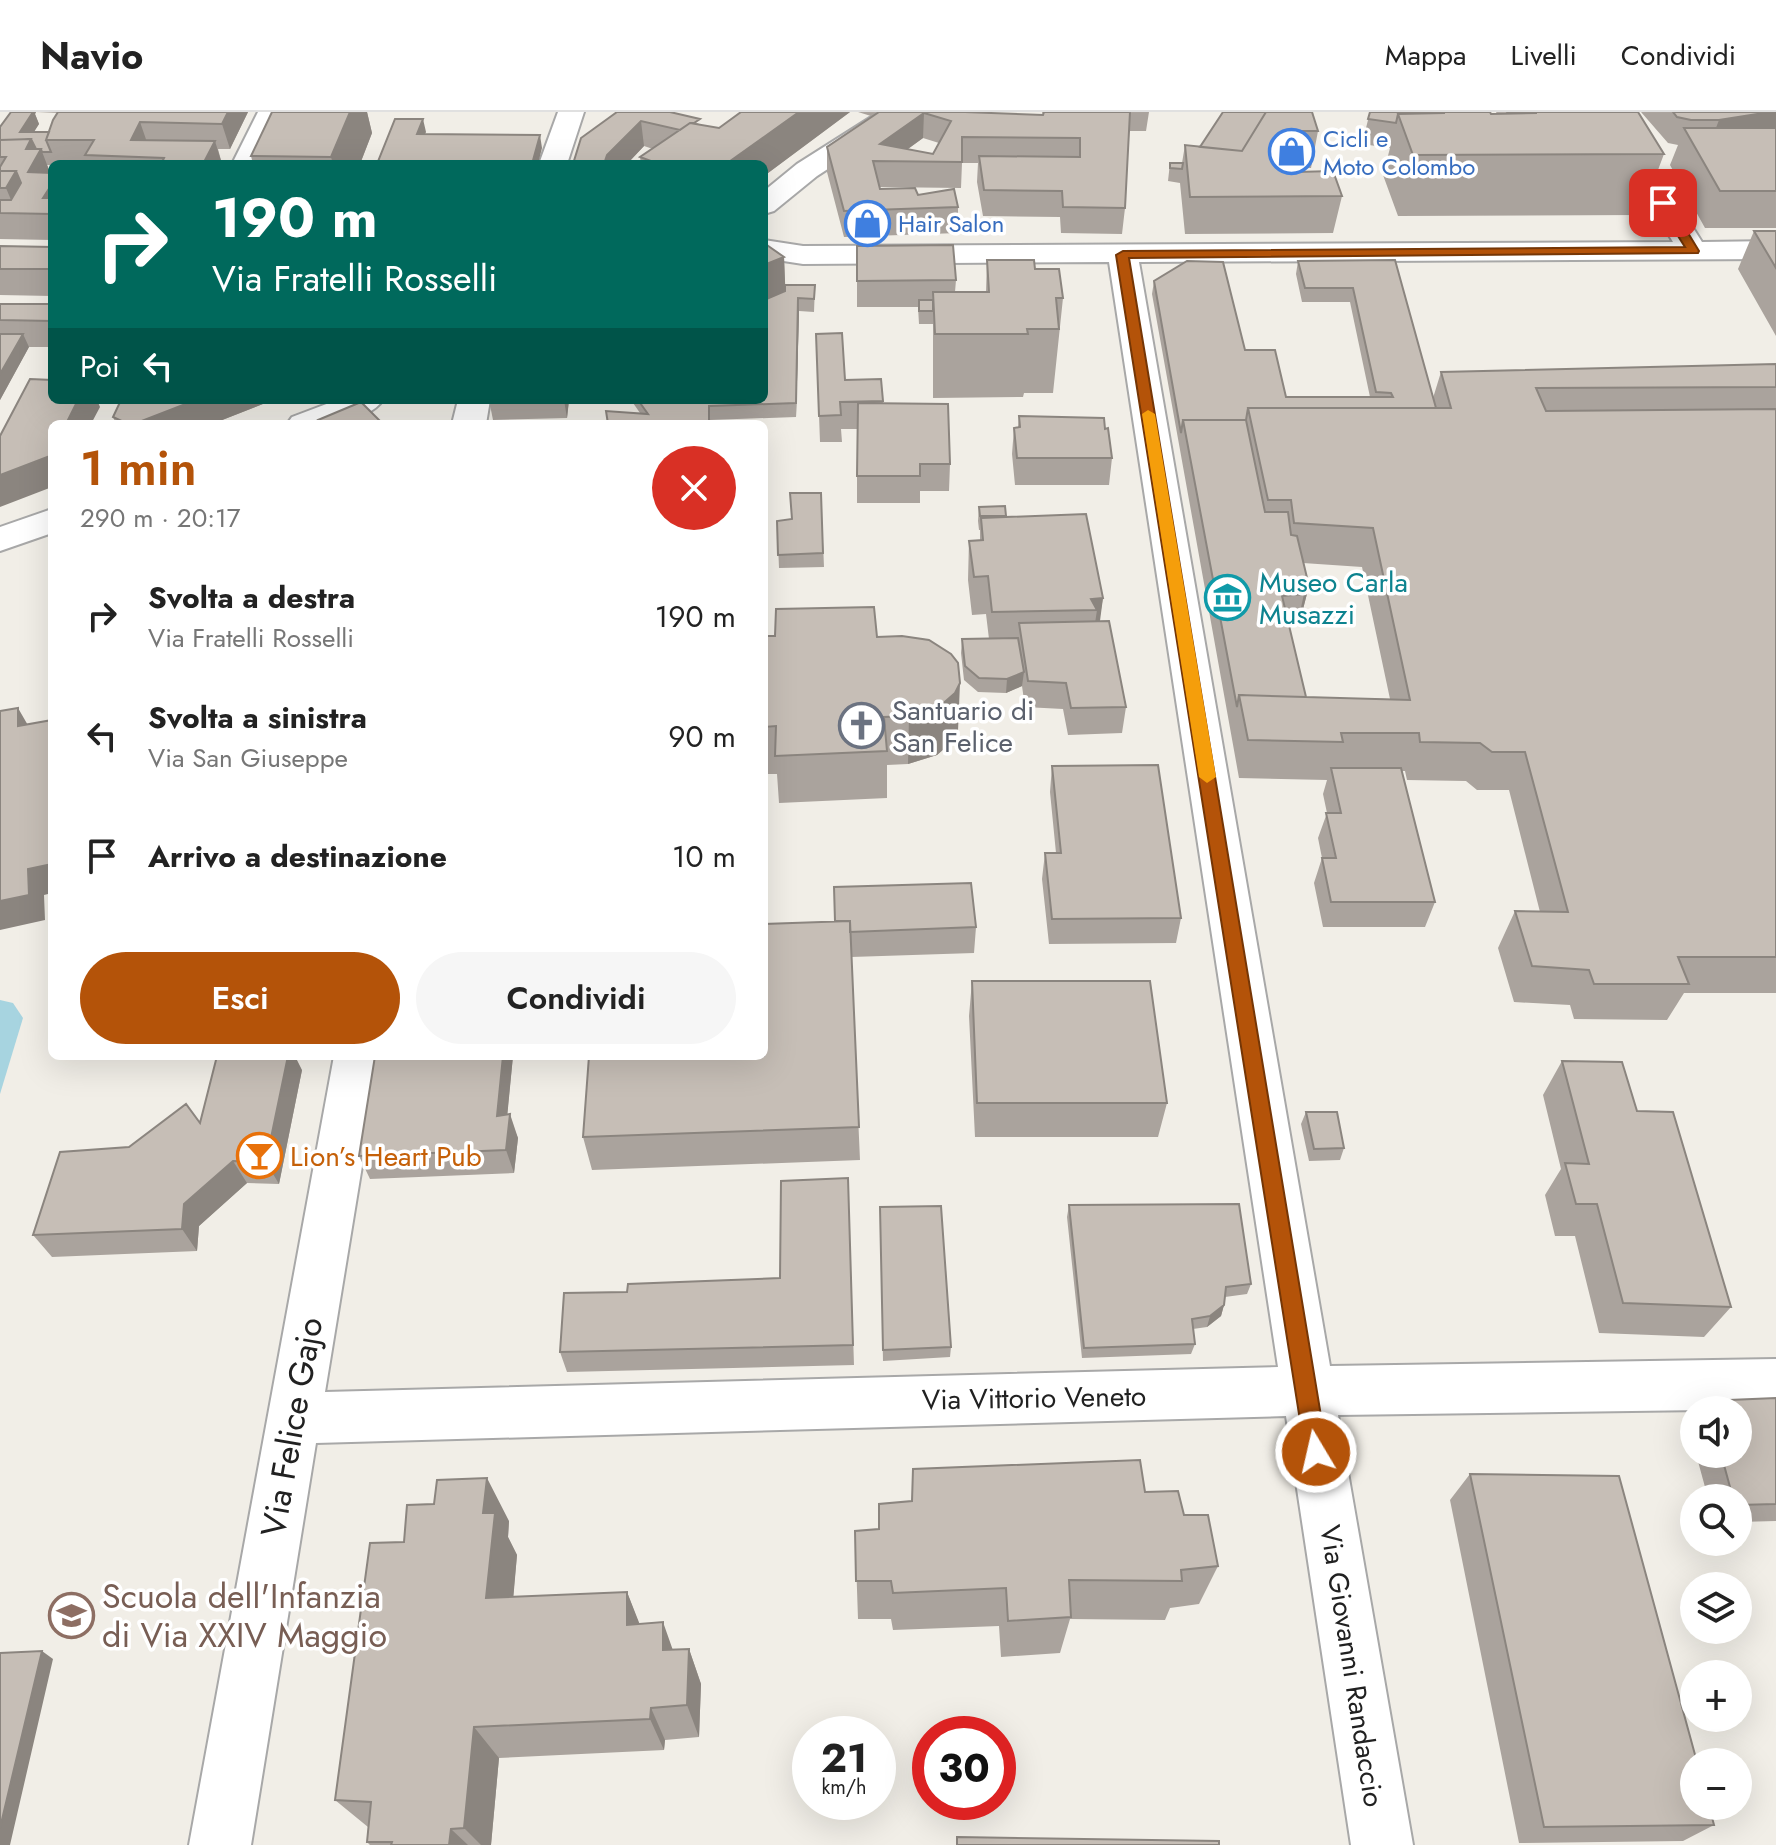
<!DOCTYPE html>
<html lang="it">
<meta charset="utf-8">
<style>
:root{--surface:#fff;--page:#f6f6f6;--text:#222;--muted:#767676;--line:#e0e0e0;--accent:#b45309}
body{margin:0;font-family:Jost,sans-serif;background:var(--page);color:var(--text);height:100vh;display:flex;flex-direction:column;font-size:30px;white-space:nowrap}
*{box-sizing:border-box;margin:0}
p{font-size:26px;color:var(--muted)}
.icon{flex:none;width:44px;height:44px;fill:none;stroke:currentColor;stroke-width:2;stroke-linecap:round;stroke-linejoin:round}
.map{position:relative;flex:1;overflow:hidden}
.panel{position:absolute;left:48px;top:308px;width:720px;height:640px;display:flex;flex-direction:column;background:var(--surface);border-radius:12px;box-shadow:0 8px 32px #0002}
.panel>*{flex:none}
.guide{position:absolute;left:48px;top:48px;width:720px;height:244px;border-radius:12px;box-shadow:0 8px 32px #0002;background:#00695c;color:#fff;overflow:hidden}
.controls{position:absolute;left:1680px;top:1284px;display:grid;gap:16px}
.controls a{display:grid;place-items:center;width:72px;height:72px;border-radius:50%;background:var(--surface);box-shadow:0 8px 32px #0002;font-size:40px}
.speed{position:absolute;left:792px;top:1604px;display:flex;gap:16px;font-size:40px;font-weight:700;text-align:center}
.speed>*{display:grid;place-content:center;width:104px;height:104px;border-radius:50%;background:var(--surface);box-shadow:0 8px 32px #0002;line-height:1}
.speed small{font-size:20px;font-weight:400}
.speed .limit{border:12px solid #d22;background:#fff;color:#111}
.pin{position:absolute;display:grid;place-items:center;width:68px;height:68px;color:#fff;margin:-34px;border-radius:16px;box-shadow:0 4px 12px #0006}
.me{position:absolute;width:88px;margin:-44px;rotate:351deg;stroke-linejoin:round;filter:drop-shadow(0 0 6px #0008)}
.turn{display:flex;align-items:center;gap:28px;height:168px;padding:0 32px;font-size:36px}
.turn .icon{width:104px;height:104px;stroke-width:2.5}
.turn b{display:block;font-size:56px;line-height:68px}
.then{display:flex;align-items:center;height:76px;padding:0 32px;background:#0003;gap:16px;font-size:30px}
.round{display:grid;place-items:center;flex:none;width:84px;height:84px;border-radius:42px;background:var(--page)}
.summary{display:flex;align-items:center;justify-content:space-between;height:136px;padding:0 32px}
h1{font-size:48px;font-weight:600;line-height:60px;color:var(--accent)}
.button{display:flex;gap:16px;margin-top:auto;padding:16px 32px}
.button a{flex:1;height:92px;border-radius:48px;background:var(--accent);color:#fff;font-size:32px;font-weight:600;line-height:92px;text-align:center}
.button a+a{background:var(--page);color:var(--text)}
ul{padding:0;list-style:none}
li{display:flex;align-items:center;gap:24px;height:120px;padding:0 32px}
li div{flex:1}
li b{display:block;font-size:30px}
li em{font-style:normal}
header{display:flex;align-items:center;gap:48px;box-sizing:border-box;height:112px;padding:0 40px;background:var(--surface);border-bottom:2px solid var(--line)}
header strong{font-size:38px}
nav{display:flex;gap:44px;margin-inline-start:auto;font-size:28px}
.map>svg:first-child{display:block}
.water{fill:#a7d4e0}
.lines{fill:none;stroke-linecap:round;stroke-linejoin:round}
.street-casing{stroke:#a8a8a8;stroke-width:4}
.street{fill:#fff;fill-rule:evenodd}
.wall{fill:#aaa39d;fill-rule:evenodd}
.shaded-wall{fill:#8b857f}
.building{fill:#c6beb6;stroke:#8b857f;stroke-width:2;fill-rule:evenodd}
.route{fill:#b45309;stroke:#753606;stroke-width:2}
.slow{fill:#f59e0b}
.labels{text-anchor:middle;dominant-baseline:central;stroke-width:7;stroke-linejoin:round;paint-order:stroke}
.far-shop-label{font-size:24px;fill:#366cbe;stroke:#fff;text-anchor:start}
.culture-label{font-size:28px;fill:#0d838f;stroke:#fff;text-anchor:start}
.worship-label{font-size:28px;fill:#5b616d;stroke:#fff;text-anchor:start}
.food-label{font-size:28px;fill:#c56008;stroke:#fff;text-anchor:start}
.street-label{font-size:28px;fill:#212121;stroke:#fff}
.near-street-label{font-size:34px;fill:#212121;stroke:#fff}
.near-education-label{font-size:34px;fill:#785e54;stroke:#fff;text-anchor:start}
</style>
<header>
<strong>Navio</strong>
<nav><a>Mappa</a><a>Livelli</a><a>Condividi</a></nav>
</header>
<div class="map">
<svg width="1776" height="1733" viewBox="0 0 1776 1733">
<rect width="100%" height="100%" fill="#f1eee7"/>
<path class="water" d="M0,888L13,891L23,906L0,982Z"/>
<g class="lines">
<defs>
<path id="street" d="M258,0H284L260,52H232Z
M558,0H584L567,52H539Z
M879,0H910L906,6L817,64L774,99L764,102V79L797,52Z
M1594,0H1620L1702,130L1776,129V147L1139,150L1330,1254L1776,1247V1297L1338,1303L1413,1733H1351L1286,1304L316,1331L251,1733H189L334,944H380L325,1280L1278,1255L1109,150L803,152L764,146V128L803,134L1673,130Z
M337,288H383C366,313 315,312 287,312L292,305Z
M458,288H490L486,312H452Z
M52,397V421L0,439V415Z"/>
</defs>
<use href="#street" class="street-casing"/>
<use href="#street" class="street"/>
</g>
<path class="wall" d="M11,0H248L230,37H218L222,52H52V53H47L50,60L52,61V128L0,127V15ZM36,0L58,1L49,20H33L39,12L35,2Z
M272,0H367L372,21L360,52H253L251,44Z
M616,0L680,2L701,13L719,16L741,0H850L764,64V52H641L640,45L653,37L644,34L627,52H573Z
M858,0H877L871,4Z
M879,0L1043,3L1042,0H1149L1146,19H1129L1125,96L1122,122L1061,121L1060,105L983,104L977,70L978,51H962L961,76L879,75L880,77L918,83L958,95V121L844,125L827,60V35ZM923,26L939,31L933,42L908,37Z
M1223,0L1318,19L1311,56H1296L1297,60L1342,84L1333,121L1185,122L1180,71L1168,69L1170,51H1182L1185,33L1200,35Z
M1370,0H1490L1491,2H1497L1496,0H1638L1664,42L1641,103L1398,104L1383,63L1390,36L1362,32Z
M1641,0H1776V116H1705L1670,53L1678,33L1668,31Z
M1754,119H1776V224L1738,157Z
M0,134L52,135V184L0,183Z
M857,134L956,168L955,180H986L987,148L1035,157L1063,186L1053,281H1024L1023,285L933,286V212H919L918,195H857Z
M784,145L785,173H815L814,200L799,199L796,305L710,308V312H608L640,301L631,288H764Z
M1395,148L1433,286L1441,260L1776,252V881H1684L1667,908L1574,907L1570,893L1514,890L1498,836L1515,799L1540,800L1509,678H1477L1466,669L1407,668L1405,659H1402L1435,790L1425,815H1323L1314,771L1322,746L1318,726L1327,701L1323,682L1327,668L1239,666L1152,182L1154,169L1245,238L1286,285H1370L1350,190H1302L1296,162L1298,149ZM1303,451L1362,455L1390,587L1306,585L1288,510L1298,509L1302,501L1309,474Z
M0,192H52V235H29L0,288Z
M816,222L845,268L881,267L883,292L950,352L949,379H920V391H857V317H841L842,330H820Z
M121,288H273L212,312H116L113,305Z
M489,288H569L567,306L493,308Z
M1019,304L1105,317L1112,346L1109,373H1015L1012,342L1014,316L1018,315Z
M821,381L824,455L779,456L777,409L792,407Z
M1005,394L1006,405L1103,486L1099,509L1126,595L1122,621L1068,623L1063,597L1025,595L1022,574L1006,581L978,580L964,568L961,541L962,527H989L986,502L972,503L968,468L969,429L980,428V418H979L978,409L979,395Z
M764,524L877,525L958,619L953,629L937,643L908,652L887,653V686L779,691L777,662H764Z
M1052,654L1181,806L1176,831L1049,832L1042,767L1045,741H1056L1050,680Z
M764,812L976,815L974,841L851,845L860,1048L592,1058L583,1025Z
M972,869L1167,991L1158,1025H975L969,904Z
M375,944H513L507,1003L518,1026L514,1061L370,1067L359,1044Z
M1562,949L1637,999L1731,1195L1704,1225L1599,1221L1575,1124H1555L1545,1083L1561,1057L1543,983Z
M302,958L279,1072L247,1071L199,1114L197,1139L52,1145L33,1123L200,1011Z
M1306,1000L1344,1036L1340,1048L1309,1049L1301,1012Z
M848,1066L854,1253L567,1260L560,1240L627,1180L780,1166Z
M1069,1093L1251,1172L1247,1182L1225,1185L1224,1193L1221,1204L1207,1215L1193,1217L1195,1232L1191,1242L1082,1246L1067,1105Z
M880,1095L951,1235L950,1245L883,1249Z
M1776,1286V1409L1738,1410V1386H1708L1696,1342H1738V1298H1697L1706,1289Z
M1694,1302V1333L1688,1308Z
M1470,1362L1714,1713L1683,1729L1519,1731L1450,1388Z
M1145,1380L1184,1403L1218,1454L1199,1492L1170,1496L1165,1508L1070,1507L1060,1541L1001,1545L999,1514L893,1518L891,1507H858L855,1419L879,1417Z
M509,1409L508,1425L517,1443L513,1485L627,1480L639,1512L673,1538L689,1537L701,1572L699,1625L665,1628L664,1638L499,1646L491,1733H370L367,1730L368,1715L335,1688L404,1430Z"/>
<path class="shaded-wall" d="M24,0H36L35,2L39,12L26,33L20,20Z
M228,0H248L230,37L222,12Z
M350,0H367L372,21L360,52H333L331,45Z
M799,0H850L764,64V52H726Z
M1770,0H1776V23L1709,34L1719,8Z
M924,1L923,26L891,49L880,32Z
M423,7L426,20L420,35L417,22Z
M641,9L644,34L627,52H604L607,43Z
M140,10L149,36L131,28Z
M540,23L542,36L538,52H532Z
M31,27L41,37L51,63L28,60L26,37Z
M215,29L222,52H203Z
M16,59L32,97L17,102L6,76Z
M52,72V102L43,86Z
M784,145L786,193L764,202V153Z
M798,186L799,199L796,305V291Z
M23,222L29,235L0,288V262Z
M78,288H97L100,295L91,312H66Z
M196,288H273L212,312H134Z
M564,288H569L567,306Z
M52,340V375L0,395V363Z
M1309,474L1302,501L1298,509L1304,482Z
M1103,486L1098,524L1093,525L1097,498L1091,487Z
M1024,560L1022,574L1006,581L1007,567Z
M960,571L958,619L953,629L937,643L908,652L909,604Z
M18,596L33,622L18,614Z
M52,752V781L44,783L45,808L0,818V789L28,757Z
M288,944H295L302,958L279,1072L266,1050Z
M503,944H513L505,1027L497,1004Z
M510,1002L518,1026L514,1061L506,1038Z
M233,1049L247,1071L199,1114L197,1139L182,1117L184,1092Z
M1224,1193L1221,1204L1207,1215L1210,1204Z
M487,1366L509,1409L508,1425L517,1443L510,1524L486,1486L483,1401Z
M627,1480L642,1518L627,1513Z
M663,1510L676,1547L663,1538Z
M689,1537L701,1572L699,1625L687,1593Z
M42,1539L53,1547L10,1733H0V1716Z
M651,1596L665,1628L664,1638L650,1607Z
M474,1615L499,1646L491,1733H481L464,1716Z
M451,1717L468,1733H449Z"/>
<path class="building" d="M11,0H33L20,20H49L46,28L51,40H42L41,37H36L31,27L0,28V15Z
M58,0H228L222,12L140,10L131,28L215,29L203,52H161L164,46L85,43L94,28H46L53,8Z
M272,0H350L331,45L251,44Z
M617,0H670L700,7L694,11H690L680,18L641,9L607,43L604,52H573L581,26Z
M741,0H799L726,52H659L640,45L690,11L719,16Z
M879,0H965L1043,3L1044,0H1130L1125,96L1063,95L1062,79L984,78L979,44L1080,45V26L962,25V50L873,49L880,77L915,76L918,83L954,77L958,95L844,99L827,35ZM924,1L951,9L933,42L880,32Z
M1223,0H1266L1242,39L1200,35Z
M1266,0H1312L1318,19H1288L1297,60L1333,59L1342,84L1190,85L1185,33L1242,39Z
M1370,0H1443V1L1398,2L1396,11L1368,7Z
M1444,0H1490L1491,2L1536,1V0H1638L1664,42L1413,43L1398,2L1444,1Z
M1507,0H1534V1H1508Z
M1673,0H1770L1719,8H1691L1677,5Z
M395,7H423L417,22L540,23L532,52H377Z
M1684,16H1776V79H1720Z
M31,27L26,37H41L28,60L52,61V72L43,86H52V102L0,101V88H11L21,71L16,59H0V55L6,45H0V28Z
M1170,51H1183L1182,57L1170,56Z
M0,59H16L6,76H0Z
M1754,119H1776V156Z
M764,131L784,145L764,153Z
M953,133L956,168L857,169V134Z
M0,134L52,135V157H0Z
M987,148H1034L1035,157H1059L1063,186H1056L1059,217H1027L1028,222H935L933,180H989Z
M1395,148L1436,296H1248L1246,308H1183L1181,321L1154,169L1187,149L1223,150L1245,238H1275L1286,285H1393L1391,281L1376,280L1353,176H1305L1298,149Z
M785,173H815L814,187L798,186L796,291L709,294V312H608L606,299L648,302L638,288H764V188L785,179Z
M919,188H933V199H919Z
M0,192H52V209L0,208Z
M842,221L845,268L881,267L883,289L840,290L841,303L819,304L816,222Z
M0,222H23L0,262Z
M1776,252V275L1536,276L1546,299L1776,297V845H1678L1689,872H1594L1589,858L1532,854L1515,799L1568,800L1525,640H1492L1480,631L1420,630L1419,621H1341L1343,630L1248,628L1239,583L1410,588L1373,416L1294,411L1291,388H1268L1248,296H1451L1441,260Z
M30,267L52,268V288H78L66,312H52V340L50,344L0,363V324Z
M121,288H196L134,312H128L113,305Z
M361,290L380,309L427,310V312H321L318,308Z
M858,291L948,292L950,352H920V364H857Z
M1019,304L1104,306L1105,317L1108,316L1112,346H1017L1014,316L1020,315Z
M1183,308H1246L1265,400H1288L1291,423L1297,424L1309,474L1304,482L1282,484L1306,585L1239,583L1237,595Z
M790,381H821L823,441L778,443L777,409L792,407Z
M1005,394L1006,404H980L979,395Z
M1086,402L1103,486L1091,487L1097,498L992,500L988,464L974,465L969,429L983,428L981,406Z
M874,495L877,525L902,524L929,528L951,542L958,551L960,571L955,581L939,595L909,604L884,605L887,639L775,644L776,614L764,615V524H775L776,497Z
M1109,509L1126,595L1071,596L1066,571L1028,569L1019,511Z
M1018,526L1024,560L1007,567L979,566L965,554L962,527Z
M18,596V614L52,608V752L28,757L29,783L0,789V599Z
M1158,653L1181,806L1052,807L1045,741H1061L1052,654Z
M1331,656H1401L1435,790H1331L1322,746H1336L1326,701H1341Z
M971,771L976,815L850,820V809H835L834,775Z
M850,809L859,1015L583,1025L589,944H764V812Z
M972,869H1150L1167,991H977Z
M217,944H288L266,1050L233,1049L184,1092L182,1117L33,1123L60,1040L129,1035L186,992L200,1011Z
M375,944H503L497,1004L510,1002L506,1038L359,1044Z
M1562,949L1622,950L1637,999L1673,1000L1731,1195L1623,1191L1597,1092H1576L1565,1051L1589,1052Z
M1306,1000H1337L1344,1036L1314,1037Z
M848,1066L853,1233L560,1240L564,1181L627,1180L628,1172L780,1166L781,1069Z
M1239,1092L1251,1172L1226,1175L1224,1193L1210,1204L1192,1207L1195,1232L1084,1236L1069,1093Z
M941,1094L951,1235L883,1238L880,1095Z
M1776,1286V1392L1738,1393V1386H1733L1721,1342H1738V1298H1709L1706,1289Z
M1140,1348L1145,1380L1178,1379L1184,1403H1208L1218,1454L1181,1458L1182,1469L1069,1468L1071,1505L1008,1509L1006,1476L893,1481L891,1469H856L855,1419L879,1417V1392L912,1389L913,1357Z
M1470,1362L1619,1364L1697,1650H1694V1694H1709L1714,1713L1544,1715Z
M487,1366L483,1401H495L486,1486L627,1480V1513L663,1510V1538L689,1537L687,1593L651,1596L650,1607L474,1615L464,1716L451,1717L449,1733H391L392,1730H367L371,1690L335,1688L370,1431L404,1430L407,1393L434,1392L437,1368Z
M42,1539L0,1716V1541Z
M957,1725L1219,1729V1733H957Z"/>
<path class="route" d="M1659,88H1668L1699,139L1698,141L1129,146L1327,1340L1324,1347L1316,1350L1308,1347L1305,1340L1116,143L1123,139L1685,135L1657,91Z"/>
<path class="slow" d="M1148,298L1155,302L1216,665L1207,671L1199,665L1142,302Z"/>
<defs>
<symbol id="shop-ring" viewBox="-11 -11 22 22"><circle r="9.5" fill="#fff" stroke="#3f7fe0" stroke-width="1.5"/><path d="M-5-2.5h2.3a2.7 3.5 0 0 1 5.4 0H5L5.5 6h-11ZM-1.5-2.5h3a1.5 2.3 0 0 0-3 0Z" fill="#3f7fe0"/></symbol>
<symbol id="museum-ring" viewBox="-11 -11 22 22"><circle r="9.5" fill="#fff" stroke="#0f9aa8" stroke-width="1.5"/><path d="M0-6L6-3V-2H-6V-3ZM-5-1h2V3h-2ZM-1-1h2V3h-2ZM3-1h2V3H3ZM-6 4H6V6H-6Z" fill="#0f9aa8"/></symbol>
<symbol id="church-ring" viewBox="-11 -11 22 22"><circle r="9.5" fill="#fff" stroke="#6b7280" stroke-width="1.5"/><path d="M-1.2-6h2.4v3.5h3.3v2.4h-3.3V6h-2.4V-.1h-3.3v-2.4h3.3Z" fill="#6b7280"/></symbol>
<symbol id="bar-ring" viewBox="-11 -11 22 22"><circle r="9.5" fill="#fff" stroke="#e8710a" stroke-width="1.5"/><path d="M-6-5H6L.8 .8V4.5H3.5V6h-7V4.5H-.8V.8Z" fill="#e8710a"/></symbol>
<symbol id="school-ring" viewBox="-11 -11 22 22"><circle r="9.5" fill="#fff" stroke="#8d6e63" stroke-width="1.5"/><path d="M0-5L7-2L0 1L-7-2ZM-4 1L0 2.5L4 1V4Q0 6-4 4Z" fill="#8d6e63"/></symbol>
</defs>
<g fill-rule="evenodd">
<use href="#shop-ring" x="1266" y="14" width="51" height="51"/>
<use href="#shop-ring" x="842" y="86" width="51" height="51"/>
<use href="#museum-ring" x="1202" y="460" width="51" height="51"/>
<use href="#church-ring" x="836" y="588" width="51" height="51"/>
<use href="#bar-ring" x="234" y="1018" width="51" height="51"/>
<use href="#school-ring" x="46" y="1478" width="51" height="51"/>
</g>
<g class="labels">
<g class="far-shop-label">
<text x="1323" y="26">Cicli e<tspan x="1323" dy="28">Moto Colombo</tspan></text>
<text x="898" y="111">Hair Salon</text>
</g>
<g class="culture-label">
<text x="1259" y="470">Museo Carla<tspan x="1259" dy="32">Musazzi</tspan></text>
</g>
<g class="worship-label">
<text x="892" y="598">Santuario di<tspan x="892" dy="32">San Felice</tspan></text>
</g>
<g class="food-label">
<text x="290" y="1044">Lion’s Heart Pub</text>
</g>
<g class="street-label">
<text transform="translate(1034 1286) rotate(-1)">Via Vittorio Veneto</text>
<text transform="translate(1352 1554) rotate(81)">Via Giovanni Randaccio</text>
</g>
<g class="near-street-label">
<text transform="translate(292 1315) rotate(-80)">Via Felice Gajo</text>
</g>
<g class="near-education-label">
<text x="102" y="1484">Scuola dell'Infanzia<tspan x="102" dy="39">di Via XXIV Maggio</tspan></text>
</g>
</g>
</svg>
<div class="controls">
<a><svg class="icon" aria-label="sound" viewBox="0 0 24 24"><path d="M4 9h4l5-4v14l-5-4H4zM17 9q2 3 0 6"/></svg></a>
<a><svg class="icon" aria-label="search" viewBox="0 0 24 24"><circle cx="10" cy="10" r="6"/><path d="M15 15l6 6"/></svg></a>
<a><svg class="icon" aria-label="layers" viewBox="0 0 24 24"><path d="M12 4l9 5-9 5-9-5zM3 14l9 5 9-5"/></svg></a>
<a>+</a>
<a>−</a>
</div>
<div class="speed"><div>21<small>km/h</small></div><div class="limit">30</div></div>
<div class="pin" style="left:1663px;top:91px;background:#d93025"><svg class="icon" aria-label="arrive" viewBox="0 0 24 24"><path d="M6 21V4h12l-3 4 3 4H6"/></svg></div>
<svg class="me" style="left:1316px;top:1340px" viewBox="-20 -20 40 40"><circle r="17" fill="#b45309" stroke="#fff" stroke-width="3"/><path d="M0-11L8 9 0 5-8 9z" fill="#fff"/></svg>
<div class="guide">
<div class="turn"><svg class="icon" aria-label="right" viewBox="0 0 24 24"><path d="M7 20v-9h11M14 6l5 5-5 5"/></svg><div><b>190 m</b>Via Fratelli Rosselli</div></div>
<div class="then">Poi<svg class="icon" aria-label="left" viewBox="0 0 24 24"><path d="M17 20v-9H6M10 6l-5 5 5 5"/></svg></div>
</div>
<section class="panel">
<div class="summary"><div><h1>1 min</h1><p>290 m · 20:17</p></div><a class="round" style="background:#d93025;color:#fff"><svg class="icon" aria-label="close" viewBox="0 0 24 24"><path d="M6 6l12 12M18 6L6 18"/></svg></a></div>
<ul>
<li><svg class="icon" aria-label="right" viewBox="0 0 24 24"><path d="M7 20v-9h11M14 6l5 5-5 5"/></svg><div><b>Svolta a destra</b><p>Via Fratelli Rosselli</p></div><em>190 m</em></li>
<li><svg class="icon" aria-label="left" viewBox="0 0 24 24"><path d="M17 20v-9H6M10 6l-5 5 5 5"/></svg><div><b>Svolta a sinistra</b><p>Via San Giuseppe</p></div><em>90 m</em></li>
<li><svg class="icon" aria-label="arrive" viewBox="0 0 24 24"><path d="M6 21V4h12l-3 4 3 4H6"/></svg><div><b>Arrivo a destinazione</b></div><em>10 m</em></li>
</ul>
<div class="button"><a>Esci</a><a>Condividi</a></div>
</section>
</div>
